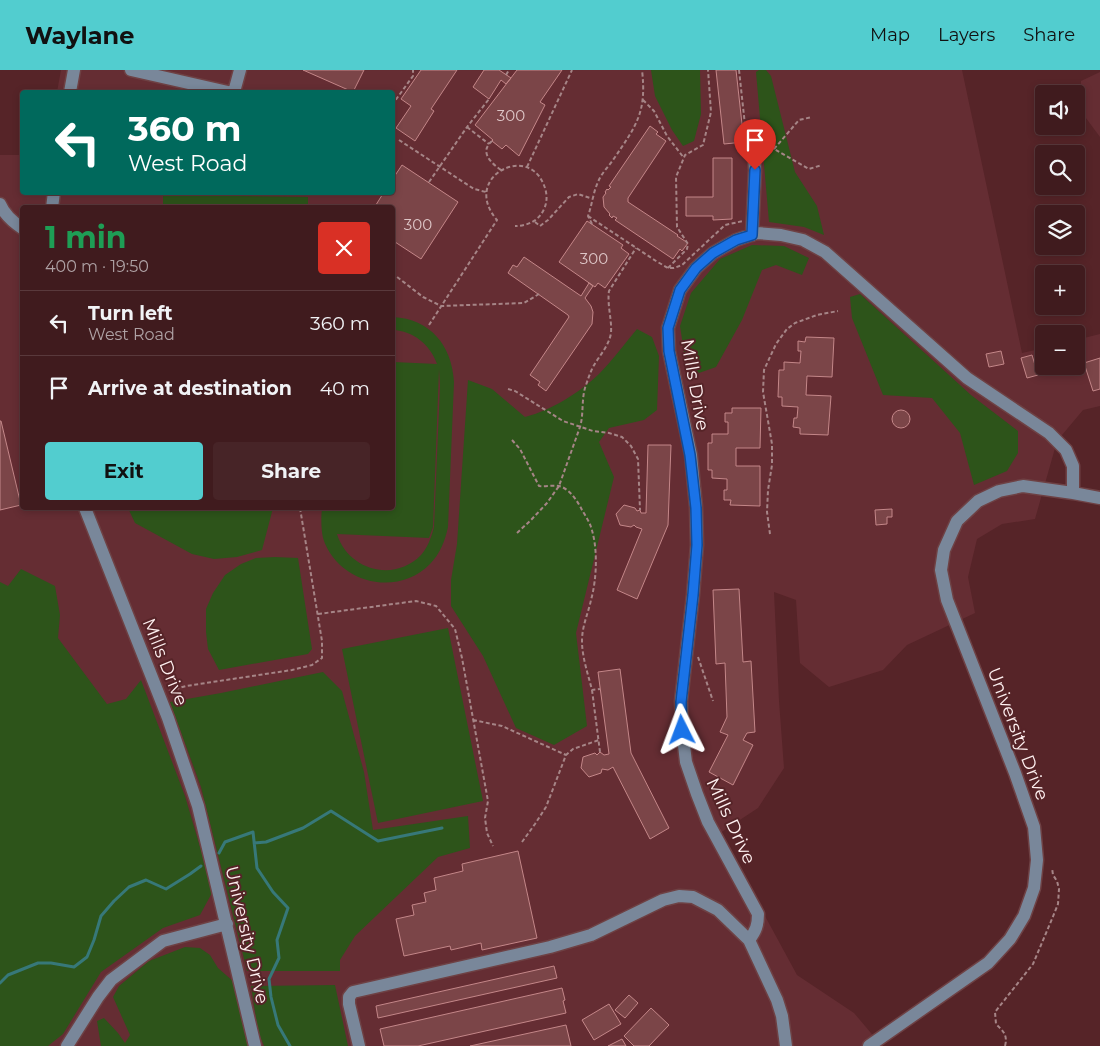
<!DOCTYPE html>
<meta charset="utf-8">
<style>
:root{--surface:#401b1e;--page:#472427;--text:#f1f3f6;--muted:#aea1a4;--line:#59393c;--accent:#52cdcf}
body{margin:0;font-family:Montserrat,sans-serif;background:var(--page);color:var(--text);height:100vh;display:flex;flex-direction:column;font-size:19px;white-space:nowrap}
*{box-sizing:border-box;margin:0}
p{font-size:16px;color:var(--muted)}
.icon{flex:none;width:28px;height:28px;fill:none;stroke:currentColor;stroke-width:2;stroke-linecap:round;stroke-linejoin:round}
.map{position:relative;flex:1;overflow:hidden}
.side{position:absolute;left:20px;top:135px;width:375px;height:305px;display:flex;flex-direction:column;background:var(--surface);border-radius:5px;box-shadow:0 2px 8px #0003,0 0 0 1px var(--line)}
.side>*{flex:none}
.top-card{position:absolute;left:20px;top:20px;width:375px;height:105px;border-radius:5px;box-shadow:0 2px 8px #0003,0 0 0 1px var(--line);background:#00695c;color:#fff;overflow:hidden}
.tools{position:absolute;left:1035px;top:15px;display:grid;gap:10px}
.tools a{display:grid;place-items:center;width:50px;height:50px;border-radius:5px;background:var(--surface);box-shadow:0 2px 8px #0003,0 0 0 1px var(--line);font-size:25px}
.pin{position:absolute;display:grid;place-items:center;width:42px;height:42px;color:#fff;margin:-51px -21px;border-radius:50% 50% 50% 0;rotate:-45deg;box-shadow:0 0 5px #0007}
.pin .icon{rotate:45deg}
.me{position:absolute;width:55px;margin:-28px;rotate:357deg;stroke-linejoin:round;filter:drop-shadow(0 0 4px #0008)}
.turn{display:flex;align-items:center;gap:18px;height:105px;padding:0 25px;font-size:22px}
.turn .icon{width:65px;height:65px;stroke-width:2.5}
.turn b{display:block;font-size:35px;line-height:42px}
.round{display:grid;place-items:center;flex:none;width:52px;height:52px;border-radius:5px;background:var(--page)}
.head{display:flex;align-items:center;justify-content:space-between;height:85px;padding:0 25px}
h1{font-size:30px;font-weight:700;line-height:38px;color:#1e9e55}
.cta{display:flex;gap:10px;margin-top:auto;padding:10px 25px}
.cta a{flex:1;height:58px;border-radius:5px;background:var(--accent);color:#111;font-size:20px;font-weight:700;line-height:58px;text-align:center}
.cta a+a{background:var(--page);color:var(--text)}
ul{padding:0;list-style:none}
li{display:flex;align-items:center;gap:15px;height:65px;padding:0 25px;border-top:1px solid var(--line)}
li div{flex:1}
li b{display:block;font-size:19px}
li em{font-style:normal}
header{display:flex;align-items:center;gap:30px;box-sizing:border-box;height:70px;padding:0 25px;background:var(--accent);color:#111}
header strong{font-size:24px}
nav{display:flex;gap:28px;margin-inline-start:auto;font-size:18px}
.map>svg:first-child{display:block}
.built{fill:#652d33;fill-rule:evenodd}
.green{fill:#2d541a;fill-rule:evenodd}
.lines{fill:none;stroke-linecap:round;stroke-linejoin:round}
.stream{stroke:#377879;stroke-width:3}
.building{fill:#7b4548;stroke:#c48789}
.minor-casing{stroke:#6e4144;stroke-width:15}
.path{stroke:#a68587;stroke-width:2;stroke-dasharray:4 2.5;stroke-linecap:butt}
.minor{stroke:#79879a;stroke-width:12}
.route-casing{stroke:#114b97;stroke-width:12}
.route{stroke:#1a73e8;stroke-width:9}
.labels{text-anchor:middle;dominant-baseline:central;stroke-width:4;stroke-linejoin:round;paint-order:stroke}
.number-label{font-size:15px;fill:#dec6c7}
.street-label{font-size:18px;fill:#fff1f1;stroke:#562428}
</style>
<header>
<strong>Waylane</strong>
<nav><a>Map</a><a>Layers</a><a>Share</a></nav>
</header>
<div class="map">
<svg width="1100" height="976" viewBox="0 0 1100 976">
<rect width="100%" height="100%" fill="#562428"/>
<path class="built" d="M61,0H962L1022,283L1044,278V296H1076V270L1100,264V336L1083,340L1057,371L1035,449L1002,454L977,469L968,507L975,543L907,575L883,600L829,617L800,593L796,530L774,522L779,631L784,698L758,738L720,763L797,905L854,943L882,976H0V85H22V122H392V22H57ZM22,138H392V438H22Z
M1100,2V67L1080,40L1081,11Z"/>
<path class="green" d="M651,0H700L701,44L694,71L683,76L672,60L655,26Z
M759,0H766L771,6L795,102L817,136L824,165L804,157L769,152L756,2Z
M163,125L308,127V137H163Z
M752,175L784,176L809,188L802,205L776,195L762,200L742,250L716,297L699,303L685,289L680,256L691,223L720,189Z
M860,224L971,325L1018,361V383L1007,401L974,415L960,363L932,328L883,325L852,248L850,227Z
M393,247C430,249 452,275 454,312L448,457C445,471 440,484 430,494C397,528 337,513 323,468C321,459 321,447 322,438H392L393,292L437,294C430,274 413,261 393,260ZM439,299L440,316L434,457C431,468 428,477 421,485C394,513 348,500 337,464L429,468L433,457Z
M637,259L652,267L659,286L657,340L644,350L609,358L599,372L614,407L576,563L587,656L554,675L516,658L483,586L451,536V510L457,474L468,310L492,319L525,347C552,340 579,323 599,304C613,290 625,273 637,259Z
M128,438H273L262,480L237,487L214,489L192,484L135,453Z
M275,487L298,488L312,579L308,584L219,600L208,579L206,562V539L213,523L225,505L241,494L256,488Z
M21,499L55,516L60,545L58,568L107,634L126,629L141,610L185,726L213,821L200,845L163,858L101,902L63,964L48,976H0V512L8,516Z
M448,558L483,731L378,753L342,579Z
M323,602L342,621L364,702L373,760L468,746L470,778L438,787L355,866L340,890V901H247L201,717L170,632L221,623Z
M185,877L200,878L210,885L218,898L234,912L252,976H101L97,951L104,948L118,963L125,973L130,965L113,927L119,916L149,891Z
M335,915L348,976H264L258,961L251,916Z"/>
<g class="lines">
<path class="stream" d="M254,773L266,772L303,758L331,741L378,771L442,758
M219,783L225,772L253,762L257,798L273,822L288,838L277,870L279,888L269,909L271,927L278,955L290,976
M0,913L8,905L38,893H51L74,897L87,887L94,870L101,846L114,831L129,817L146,810L166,819L190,804L201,796"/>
</g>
<path class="building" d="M303,0H364L353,22Z
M421,0H457L431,39L434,41L415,71L396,58L411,36L401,29Z
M484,0H499L511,8L506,14L501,10L489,29L473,17Z
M517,0H562L540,32L545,35L519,86L506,75L502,79L492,71L493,70L475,55Z
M716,0H736L744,72L724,74Z
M650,56L658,62L656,64L666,71L628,128V132L678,165L677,166L688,173L682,181L680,179L673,189L615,150L617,148L613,146L612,148L609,145L610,144L604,137L603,127L606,123L605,122L607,119L608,120L611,117L609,116Z
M713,88H732V149L713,150V146H686V127H713Z
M402,95L458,132L421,189L392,170V138H374L384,122H392V110Z
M587,151L623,175L621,178L629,184L605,218L598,213L595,217L559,192Z
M524,187L581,226L589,213L593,216L585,228L591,236L593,242L592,254L546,321L538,315L540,312L530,305L569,247L568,245L508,203L513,195L517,197Z
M806,267L834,268L832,307L807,306L806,325L831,326L828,365L800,364V358L793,357L794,348H797L798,337L782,336V327H778L779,300H784V292L800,293L801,281H798V271L805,272Z
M1001,281L1004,294L989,297L986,284Z
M1032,285L1038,305L1027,308L1021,288Z
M1100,288V319L1093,321L1084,293Z
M732,338H761L760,378H736V396H760V436L730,435L731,430H724V420H727V409L712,408V400H708V373H712V364H728V352H725V343H732Z
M892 349a9 9 0 1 1 18 0a9 9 0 1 1-18 0Z
M0,351H1L21,435L0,440Z
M648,375H671L668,455L637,529L617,520L642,459L636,457L634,455L631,457L620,455L616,444L624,435L635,438L637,441L640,440L641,443H646Z
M892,439V447H887V454L876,455L875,440Z
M739,519L743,592L751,591L755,662L747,663L743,670L753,675L733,715L709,702L728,665L720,662L727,647L725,593L716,594L713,520Z
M620,599L631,683L669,758L650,769L613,697L608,700L602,699L601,703L589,707L581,698L583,687L595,683L597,685L600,682L604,685L609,684L598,602Z
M518,781L537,868L482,880L481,873L451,880L450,876L404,886L396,849L414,845L412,835L426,832L424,823L436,820L434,808L463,801L462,794Z
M554,896L557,908L378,948L376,936Z
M562,918L565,930L563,931L566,943L418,976H384L380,959Z
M629,925L638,933L625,948L615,940Z
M609,934L621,954L594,970L582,950Z
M651,938L669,955L649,976H634L624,966Z
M566,955L571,976H470Z
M622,969L626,976H608Z"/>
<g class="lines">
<defs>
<path id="minor" d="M131,0L228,22
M70,22L74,0
M234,22L240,0
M0,134C4,144 13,152 22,158
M52,138L54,122
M752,165L755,100L752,64
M85,438L168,648L198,736L255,976
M749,870C756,861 758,855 758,844L708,752L697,724L686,692L682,659L681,631L693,525L697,475L696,437L691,385L669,281L668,258L680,220L696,198L713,183L736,170L757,163L781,165L803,170L825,182L967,308L1049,363L1066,380L1073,396V423
M67,976L98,927L111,910L163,871L227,854
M359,976L349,934V927L353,922L550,877L591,865L663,830L679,826L693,827L718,840L749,870L777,930L782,946L786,976
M869,976L988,893L1010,869L1024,846L1034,818L1037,790L1034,757L1015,703L947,530L941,500L944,480L957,451L978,431L999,421L1023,416L1073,423L1100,428"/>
</defs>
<use href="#minor" class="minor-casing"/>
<path class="path" d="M739,0L745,55
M506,5L509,0
M643,30L654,41L667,66L684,88
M392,35L413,6V0
M467,57L489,74
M399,70L474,119L486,122
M492,71C479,82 491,93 501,100
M774,79L799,50L812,47
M763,80L774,79L809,99L822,95
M527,97L572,0
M429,112L467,57L489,29
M588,146L656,191L668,198H674L682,195L725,155L743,151
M535,152L540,156L548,150L569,127L578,124L593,129
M592,154L588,146C592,135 593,123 598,112C601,104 608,97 613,90C636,56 647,43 642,0
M668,198L687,179L688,174L677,157L676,107L685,85L703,75L711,42L708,0
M392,203L423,227L441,236L524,233L539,224
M429,255L497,150C461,108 526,74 543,113C547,121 548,131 544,139C539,151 527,156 515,156
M508,319L515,321L563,351L593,361L609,363L622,367L631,376L638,389L640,440
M512,370L520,379L539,416C547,417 555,414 562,417C571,421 578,432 582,440C585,445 589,451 591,457C598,478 597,508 591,530C588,544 582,556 582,571C582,587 588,604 592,620L600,619
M517,463L531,450L547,433L559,416L580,357C584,344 581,328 586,315C588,309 590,303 593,297C599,286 609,276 611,263C612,249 607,235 609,221L636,178
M770,464L767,442L768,420L772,395V374L763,322L764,300L776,274L787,259L795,253L817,245L838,241
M318,544L416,531L436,536L455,559L462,588L488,731L485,748L487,763L493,776
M698,587L713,631
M592,620L600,682
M169,621L186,616L292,600L312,595L322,588V571L300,438
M473,650L502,656L566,685
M522,772L535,754L546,737L566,685L573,679L599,670
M1005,976C1008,965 1003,961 996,954L995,942L1033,894L1052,849L1058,834L1059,819L1057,811L1053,805L1052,798"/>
<use href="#minor" class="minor"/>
</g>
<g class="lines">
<defs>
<path id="route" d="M682,660L681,632L693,525L697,475L696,438L690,385L669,281L668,258L680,220L696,198L713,183L736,170L752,165L755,100"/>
</defs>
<use href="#route" class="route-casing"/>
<use href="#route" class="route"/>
</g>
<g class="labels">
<g class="number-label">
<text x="511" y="45">300</text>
<text x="418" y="154">300</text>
<text x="594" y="188">300</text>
</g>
<g class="street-label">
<text transform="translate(695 315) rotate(80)">Mills Drive</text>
<text transform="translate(165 592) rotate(68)">Mills Drive</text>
<text transform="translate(1018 664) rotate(69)">University Drive</text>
<text transform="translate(731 751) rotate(65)">Mills Drive</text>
<text transform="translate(247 865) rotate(77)">University Drive</text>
</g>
</g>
</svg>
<div class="tools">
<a><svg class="icon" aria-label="sound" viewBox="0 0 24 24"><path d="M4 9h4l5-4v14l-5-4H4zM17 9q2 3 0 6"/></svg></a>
<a><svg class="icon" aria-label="search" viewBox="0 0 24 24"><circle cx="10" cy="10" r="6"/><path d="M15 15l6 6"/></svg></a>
<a><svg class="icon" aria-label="layers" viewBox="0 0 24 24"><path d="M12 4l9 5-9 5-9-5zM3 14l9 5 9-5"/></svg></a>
<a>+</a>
<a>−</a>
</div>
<div class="pin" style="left:755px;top:100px;background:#d93025"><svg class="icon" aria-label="arrive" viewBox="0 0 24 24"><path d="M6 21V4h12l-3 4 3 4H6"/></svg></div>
<svg class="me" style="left:682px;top:660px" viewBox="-20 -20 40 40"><path d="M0-17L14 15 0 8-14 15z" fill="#1a73e8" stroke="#fff" stroke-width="4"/></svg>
<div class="top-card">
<div class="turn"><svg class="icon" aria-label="left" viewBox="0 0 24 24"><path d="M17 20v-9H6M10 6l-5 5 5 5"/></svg><div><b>360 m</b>West Road</div></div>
</div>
<section class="side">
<div class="head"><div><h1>1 min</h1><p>400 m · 19:50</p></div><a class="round" style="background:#d93025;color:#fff"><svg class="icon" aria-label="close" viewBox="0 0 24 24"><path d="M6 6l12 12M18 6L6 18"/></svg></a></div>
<ul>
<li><svg class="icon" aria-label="left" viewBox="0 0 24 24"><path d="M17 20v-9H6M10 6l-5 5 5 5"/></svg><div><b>Turn left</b><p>West Road</p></div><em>360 m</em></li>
<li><svg class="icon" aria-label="arrive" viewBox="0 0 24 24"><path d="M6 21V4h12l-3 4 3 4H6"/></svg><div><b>Arrive at destination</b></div><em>40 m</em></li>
</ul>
<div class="cta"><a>Exit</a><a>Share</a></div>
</section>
</div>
